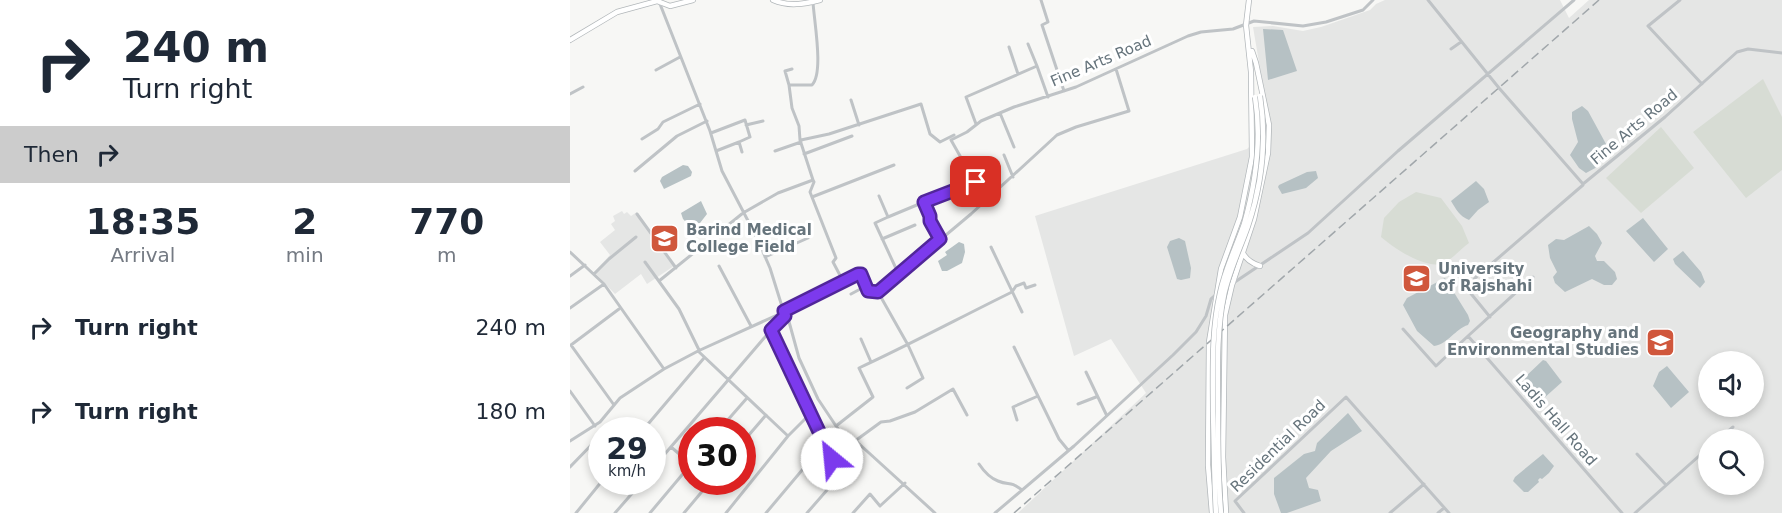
<!DOCTYPE html>
<style>
:root{--surface:#fff;--page:#f2f2f3;--text:#1f2937;--muted:#747a83}
body{margin:0;font-family:"DejaVu Sans",sans-serif;background:var(--page);color:var(--text);height:100vh;display:flex;flex-direction:column;font-size:22px;white-space:nowrap}
*{box-sizing:border-box;margin:0}
p{font-size:20px;color:var(--muted)}
.icon{flex:none;width:33px;height:33px;fill:none;stroke:currentColor;stroke-width:2;stroke-linecap:round;stroke-linejoin:round}
.map{position:relative;flex:1;overflow:hidden}
.panel{display:flex;flex-direction:column;background:var(--surface);width:570px}
.panel>*{flex:none}
.banner{background:#fff;color:var(--text);overflow:hidden}
.buttons{position:absolute;left:1128px;top:351px;display:grid;gap:12px}
.buttons a{display:grid;place-items:center;width:66px;height:66px;border-radius:50%;background:var(--surface);box-shadow:0 3px 9px #0003;font-size:30px}
.speed{position:absolute;left:18px;top:417px;display:flex;gap:12px;font-size:30px;font-weight:700;text-align:center}
.speed>*{display:grid;place-content:center;width:78px;height:78px;border-radius:50%;background:var(--surface);box-shadow:0 3px 9px #0003;line-height:1}
.speed small{font-size:15px;font-weight:400}
.speed .limit{border:9px solid #d22;background:#fff;color:#111}
.pin{position:absolute;display:grid;place-items:center;width:51px;height:51px;color:#fff;margin:-26px;border-radius:12px;box-shadow:0 3px 9px #0006}
.me{position:absolute;width:66px;margin:-33px;rotate:332deg;stroke-linejoin:round;filter:drop-shadow(0 0 4px #0008)}
.turn{display:flex;align-items:center;gap:21px;height:126px;padding:0 24px;font-size:27px}
.turn .icon{width:78px;height:78px;stroke-width:2.5}
.turn b{display:block;font-size:42px;line-height:51px}
.then{display:flex;align-items:center;height:57px;padding:0 24px;background:#0003;gap:12px;font-size:22px}
.eta{display:flex;justify-content:space-evenly;align-items:center;height:102px;text-align:center}
.eta b{font-size:36px;font-weight:700;line-height:42px}
ul{padding:0;list-style:none}
li{display:flex;align-items:center;gap:18px;height:84px;padding:0 24px}
li div{flex:1}
li b{display:block;font-size:22px}
li em{font-style:normal}
main{display:flex;flex:1;min-height:0}
.map>svg:first-child{display:block}
.built{fill:#e5e6e5;fill-rule:evenodd}
.green{fill:#d7dcd4}
.water{fill:#b6c1c4}
.lines{fill:none;stroke-linecap:round;stroke-linejoin:round}
.secondary-casing{stroke:#b2b7ba;stroke-width:6}
.street{stroke:#bfc3c6;stroke-width:3}
.secondary{stroke:#fff;stroke-width:4.5}
.rail{stroke:#a1a7ab;stroke-width:1.5;stroke-dasharray:9 4.5;stroke-linecap:butt}
.secondary-bridge-casing{stroke:#b2b7ba;stroke-width:6;stroke-linecap:butt}
.secondary-bridge{stroke:#fff;stroke-width:4.5}
.route-casing{stroke:#51269a;stroke-width:15}
.route{stroke:#7c3aed;stroke-width:10}
.labels{text-anchor:middle;dominant-baseline:central;stroke-width:6;stroke-linejoin:round;paint-order:stroke}
.street-label{font-size:15px;fill:#66747c;stroke:#fff}
.poi-label{font-size:15px;font-weight:bold;fill:#66747c;stroke:#fff;text-anchor:start}
</style>
<main>
<section class="panel">
<div class="banner">
<div class="turn"><svg class="icon" aria-label="right" viewBox="0 0 24 24"><path d="M7 20v-9h11M14 6l5 5-5 5"/></svg><div><b>240 m</b>Turn right</div></div>
<div class="then">Then<svg class="icon" aria-label="right" viewBox="0 0 24 24"><path d="M7 20v-9h11M14 6l5 5-5 5"/></svg></div>
</div>
<div class="eta">
<div><b>18:35</b><p>Arrival</p></div>
<div><b>2</b><p>min</p></div>
<div><b>770</b><p>m</p></div>
</div>
<ul>
<li><svg class="icon" aria-label="right" viewBox="0 0 24 24"><path d="M7 20v-9h11M14 6l5 5-5 5"/></svg><div><b>Turn right</b></div><em>240 m</em></li>
<li><svg class="icon" aria-label="right" viewBox="0 0 24 24"><path d="M7 20v-9h11M14 6l5 5-5 5"/></svg><div><b>Turn right</b></div><em>180 m</em></li>
</ul>
</section>
<div class="map">
<svg width="1212" height="513" viewBox="0 0 1212 513">
<rect width="100%" height="100%" fill="#f7f7f5"/>
<path class="built" d="M815,0H990L999,18L1019,0H1212V513H448L576,393L541,339L504,356L465,216L677,149L700,127L683,27L703,26L733,31L751,27L800,10L806,4ZM1138,362H1184V406H1138ZM1138,440H1184V484H1138Z
M52,211L54,214L57,212L61,216L67,212L104,266L77,284L71,274L45,294L24,272L40,255L30,242L45,230L41,224L45,221L43,216Z"/>
<path class="green" d="M1193,79L1212,117V170L1176,198L1123,132Z
M1091,127L1124,168L1071,213L1036,178Z
M846,192L871,198L892,226L899,243C892,248 884,257 876,262C858,272 824,248 811,237L814,218L829,202Z"/>
<path class="water" d="M693,29L713,30L727,71L698,80Z
M1012,106L1018,111L1036,144V153L1029,166L1016,173L1009,168L1000,155L1008,142L1002,119V112Z
M113,165L118,166L122,172L121,176L94,189L90,181L92,177Z
M746,171L748,178L736,188L712,194L708,187L709,185L737,172Z
M906,181L914,189L919,202L908,210L899,220C889,216 886,209 881,201Z
M131,201L137,214L130,223L119,225L113,219L111,213Z
M1073,218L1098,249L1084,262L1056,231Z
M1019,226L1027,234L1032,243L1025,256L1027,261H1034L1045,272L1047,279L1042,285H1034L1022,279L995,292L985,283L983,277L987,272L980,258L978,245L986,239L994,240Z
M609,238L615,241L621,268L620,278L611,280L607,279L597,247L600,241Z
M389,242L394,244L395,252L392,263L377,271H372L368,261L377,255L375,252Z
M1113,251L1131,272L1135,282L1130,288L1105,264L1103,259Z
M875,278L898,315L900,321L898,325C885,329 878,344 864,346L847,331L833,305L837,298Z
M973,360L976,361L992,382L973,399L954,378Z
M1097,366L1119,392L1101,408L1083,386L1089,372Z
M778,413L792,431L761,451L736,478L739,488L748,490L751,501L717,513H711L704,494V478L734,454L745,451L747,443Z
M973,454L984,466L979,473L972,479L970,478L968,480L969,482L958,492H954L943,481L945,477Z"/>
<g class="lines">
<defs>
<path id="secondary" d="M203,0C219,7 234,4 250,0
M0,40L47,12L87,1L100,6L123,0
M672,251C675,259 681,263 690,266
M642,513L638,465L639,342L651,269L670,217L682,157L681,72L676,25L679,0
M656,513L653,457L655,315L662,285L684,219L698,153L699,125L686,63L682,51"/>
</defs>
<use href="#secondary" class="secondary-casing"/>
<path class="street" d="M471,0L478,22L472,25L494,91
M858,0L929,88L1013,184L1095,117L1167,52L1178,49L1212,53
M1110,0L1078,26L1132,84
M90,4L140,131L152,171L187,238L200,268L215,316L218,318L229,358L248,399L270,432L287,442L365,513
M458,44L467,66
M439,47L448,74
M881,49L891,42
M86,70L110,57
M219,85L215,71L222,69
M0,94L13,87
M281,100L289,125
M430,113L444,147
M406,124L396,97L467,66L478,97
M176,125L193,121
M141,133L175,120L180,137L169,142
M72,139L88,129L93,122L130,104
M231,140L259,134L351,104L360,134L370,142L384,135
M146,151L169,142L172,152
M205,151L231,142
M234,154L282,136
M434,155L443,177
M65,171L107,136L137,121
M243,180L244,182L240,192L266,258L263,262L273,281
M309,196L318,217L305,223L329,275
M242,197L324,165
M67,214L106,268
M318,217L354,202
M312,239L345,225
M370,239L360,221V216L354,202L406,182L398,163H394L381,140L397,132L411,121L444,107L506,87L618,36L631,32L663,29L684,21L733,26L756,22L793,10L803,0
M421,247L452,312
M0,252L34,284L94,369
M195,257L238,238
M75,262L109,309L129,350
M149,266L181,326
M24,274L39,259L66,237
M0,276L15,265
M963,277L898,336L1052,513
M89,281L173,213L208,193L243,180L230,140L229,126L222,108L219,85H242C254,73 244,21 243,2
M656,288L738,233L828,151L1004,0
M281,294L296,286
M0,308L34,284
M920,317L898,290L905,278L1013,185
M201,329L215,316
M833,329L866,366L898,336
M291,339L301,362
M1,345L44,405
M1,345L49,309
M444,347L489,439L498,450
M128,351L227,306L288,274H291L298,291L308,292
M516,372L536,414
M337,388L353,378L338,345L308,292L401,214L487,135L506,127L559,111L546,69
M0,391L25,426
M508,404L526,397
M447,420L443,407L468,396
M266,426L303,397L289,368C341,344 391,317 442,292L446,286L454,283L456,288L465,285
M35,430H36
M73,430L134,358
M149,430L177,398
M1148,440L1163,427
M0,441L30,422L50,398L94,369L128,351L218,436L240,414
M285,441L311,422L320,421L345,412L383,389L397,415
M172,443L196,415
M101,447L120,463
M1067,454L1096,485
M409,464C413,470 420,478 428,481C440,486 439,480 452,490
M0,467L32,434
M82,469L201,330L254,444L271,474L237,513
M6,513L32,481
M45,513L72,482
M80,513L122,463
M114,513L140,482
M156,513L218,436
M196,513L254,444
M283,513L300,494L310,506L335,483
M425,513L504,446L603,355L626,332L636,316L641,299L648,293
M674,513L665,501L776,397L879,513
M820,513L854,484
M868,513L874,508
M1065,513L1138,448"/>
<use href="#secondary" class="secondary"/>
<path class="rail" d="M444,513L1029,0"/>
<defs>
<path id="secondary-bridge" d="M646,513C644,479 644,446 643,412C643,373 641,332 650,293C655,269 666,247 674,224C686,182 692,140 685,97
M651,513C648,479 648,447 648,413C648,374 646,334 654,295C659,271 670,249 678,226C692,184 697,140 690,96"/>
</defs>
<use href="#secondary-bridge" class="secondary-bridge-casing"/>
<use href="#secondary-bridge" class="secondary-bridge"/>
</g>
<g class="lines">
<defs>
<path id="route" d="M262,459L201,330L215,316L214,311L288,274H291L298,291L308,292L370,239L360,221V216L354,202L406,182"/>
</defs>
<use href="#route" class="route-casing"/>
<use href="#route" class="route"/>
</g>
<defs>
<symbol id="university-square" viewBox="-11 -11 22 22"><rect x="-9" y="-9" width="18" height="18" rx="4" fill="#d0573c" stroke="#fff"/><path d="M0-5L7-2L0 1L-7-2ZM-4 1L0 2.5L4 1V4Q0 6-4 4Z" fill="#fff"/></symbol>
</defs>
<g fill-rule="evenodd">
<use href="#university-square" x="78" y="222" width="33" height="33"/>
<use href="#university-square" x="830" y="262" width="33" height="33"/>
<use href="#university-square" x="1074" y="326" width="33" height="33"/>
</g>
<g class="labels">
<g class="street-label">
<text transform="translate(531 61) rotate(-23)">Fine Arts Road</text>
<text transform="translate(1064 127) rotate(-40)">Fine Arts Road</text>
<text transform="translate(986 420) rotate(49)">Ladis Hall Road</text>
<text transform="translate(708 446) rotate(-44)">Residential Road</text>
</g>
<g class="poi-label">
<text x="116" y="230">Barind Medical<tspan x="116" dy="17">College Field</tspan></text>
<text x="868" y="269">University<tspan x="868" dy="17">of Rajshahi</tspan></text>
<text x="1069" y="333" text-anchor="end">Geography and<tspan x="1069" dy="17">Environmental Studies</tspan></text>
</g>
</g>
</svg>
<div class="buttons">
<a><svg class="icon" aria-label="sound" viewBox="0 0 24 24"><path d="M4 9h4l5-4v14l-5-4H4zM17 9q2 3 0 6"/></svg></a>
<a><svg class="icon" aria-label="search" viewBox="0 0 24 24"><circle cx="10" cy="10" r="6"/><path d="M15 15l6 6"/></svg></a>
</div>
<div class="speed"><div>29<small>km/h</small></div><div class="limit">30</div></div>
<div class="pin" style="left:406px;top:182px;background:#d93025"><svg class="icon" aria-label="arrive" viewBox="0 0 24 24"><path d="M6 21V4h12l-3 4 3 4H6"/></svg></div>
<svg class="me" style="left:262px;top:459px" viewBox="-20 -20 40 40"><circle r="19" fill="#fff"/><path d="M0-13L10 11 0 6-10 11z" fill="#7c3aed"/></svg>
</div>
</main>
